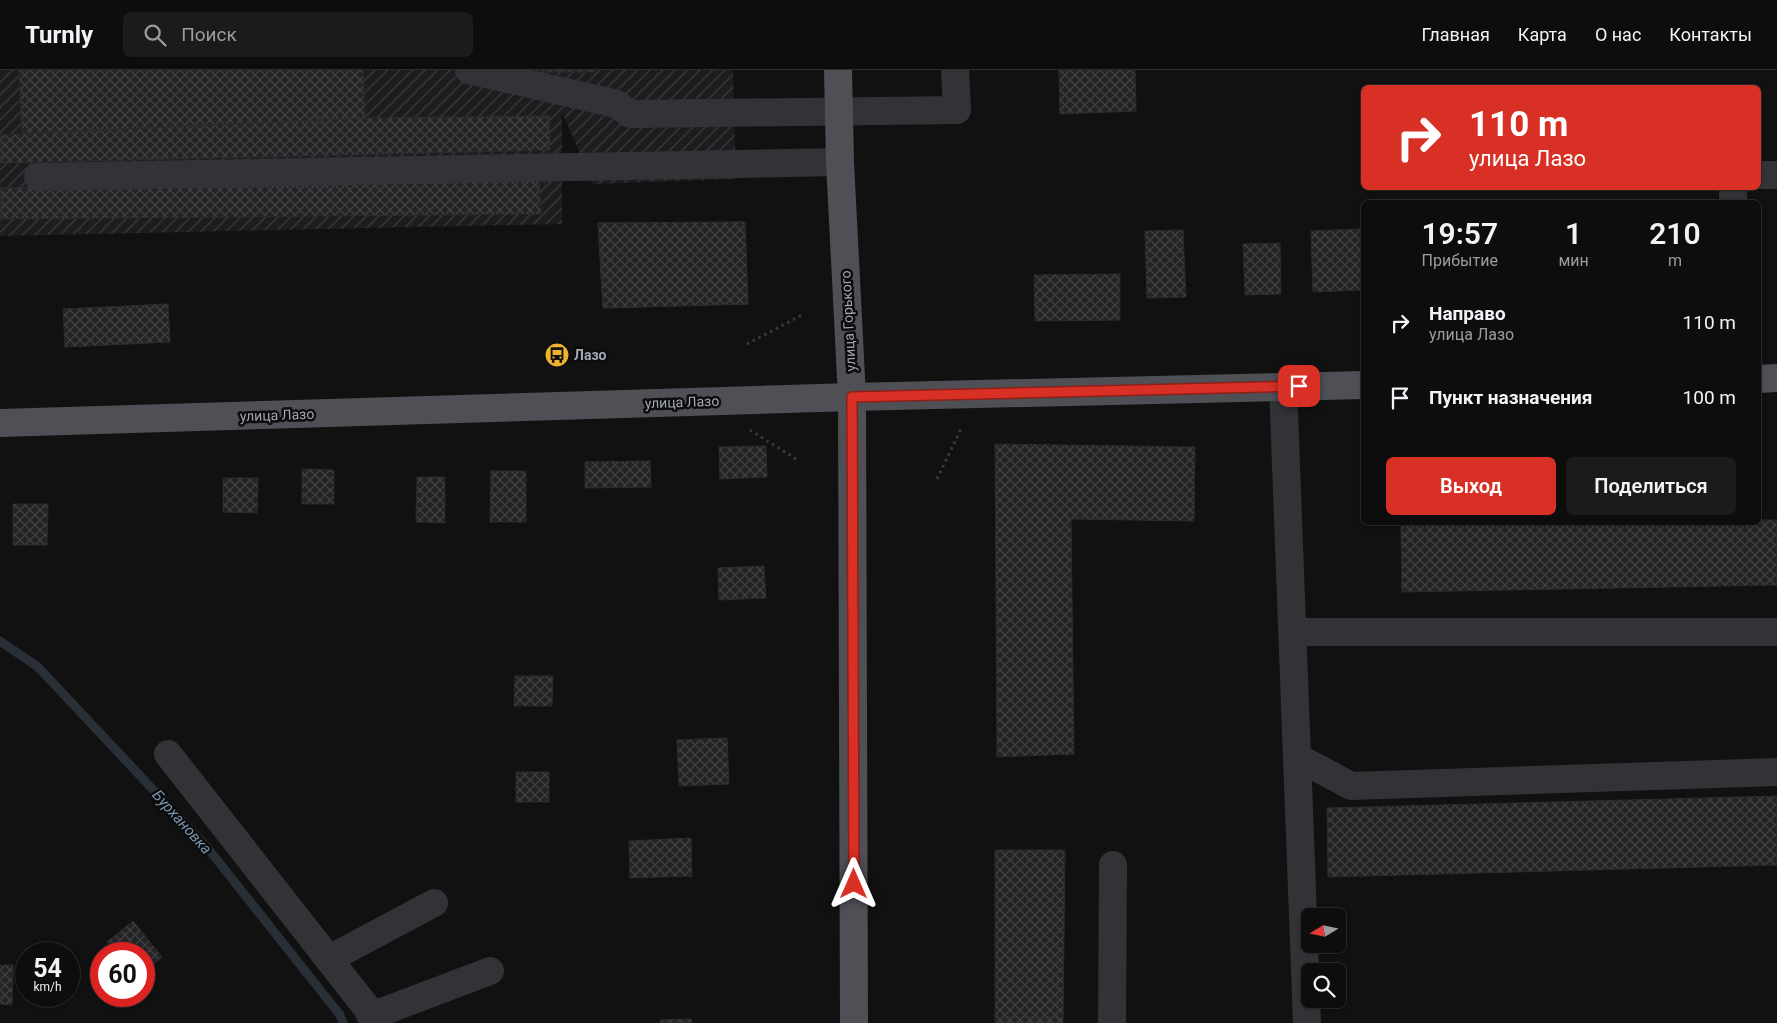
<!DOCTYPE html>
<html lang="ru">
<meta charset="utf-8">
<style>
:root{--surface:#0d0d0e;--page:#1b1b1c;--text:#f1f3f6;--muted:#9a9c9e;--line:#2d2d2e;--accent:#d93025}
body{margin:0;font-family:Roboto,sans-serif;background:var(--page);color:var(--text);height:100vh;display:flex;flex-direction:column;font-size:19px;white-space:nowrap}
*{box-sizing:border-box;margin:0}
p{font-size:16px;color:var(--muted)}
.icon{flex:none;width:28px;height:28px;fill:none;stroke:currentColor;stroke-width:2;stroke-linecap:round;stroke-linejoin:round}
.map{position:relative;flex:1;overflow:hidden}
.side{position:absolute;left:1361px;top:130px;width:400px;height:325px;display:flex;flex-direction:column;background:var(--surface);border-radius:8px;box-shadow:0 1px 4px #0004,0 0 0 1px var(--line)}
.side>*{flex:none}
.hud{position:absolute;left:1361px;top:15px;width:400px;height:105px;border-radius:8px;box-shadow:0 1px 4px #0004,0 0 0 1px var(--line);background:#d93025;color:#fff;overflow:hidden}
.needle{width:32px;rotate:260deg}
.fabs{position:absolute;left:1301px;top:838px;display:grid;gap:10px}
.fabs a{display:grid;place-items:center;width:45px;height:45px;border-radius:8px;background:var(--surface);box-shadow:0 1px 4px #0004,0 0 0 1px var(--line);font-size:25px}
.speed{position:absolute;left:15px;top:872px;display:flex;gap:10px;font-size:25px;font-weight:700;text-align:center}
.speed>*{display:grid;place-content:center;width:65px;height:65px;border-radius:50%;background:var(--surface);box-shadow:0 1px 4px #0004,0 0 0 1px var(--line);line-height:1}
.speed small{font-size:12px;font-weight:400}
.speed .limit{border:8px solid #d22;background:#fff;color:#111}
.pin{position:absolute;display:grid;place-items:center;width:42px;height:42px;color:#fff;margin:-21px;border-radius:10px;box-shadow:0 2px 8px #0006}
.me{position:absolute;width:55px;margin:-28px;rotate:0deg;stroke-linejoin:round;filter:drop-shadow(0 0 4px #0008)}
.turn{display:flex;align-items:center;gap:18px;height:105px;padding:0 25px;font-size:22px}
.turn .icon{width:65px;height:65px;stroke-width:2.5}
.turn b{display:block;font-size:35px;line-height:42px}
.eta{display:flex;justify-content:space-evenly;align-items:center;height:85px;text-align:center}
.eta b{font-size:30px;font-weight:600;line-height:35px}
.button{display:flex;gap:10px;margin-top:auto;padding:10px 25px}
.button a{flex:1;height:58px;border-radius:8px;background:var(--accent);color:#fff;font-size:20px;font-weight:600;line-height:58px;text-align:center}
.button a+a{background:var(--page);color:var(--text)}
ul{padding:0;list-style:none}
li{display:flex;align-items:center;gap:15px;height:75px;padding:0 25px}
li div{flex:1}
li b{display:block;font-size:19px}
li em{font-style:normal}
header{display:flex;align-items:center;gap:30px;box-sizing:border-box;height:70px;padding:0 25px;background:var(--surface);border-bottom:1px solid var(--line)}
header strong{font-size:24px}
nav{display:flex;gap:28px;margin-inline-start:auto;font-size:18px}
.search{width:350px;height:45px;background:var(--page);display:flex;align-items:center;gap:12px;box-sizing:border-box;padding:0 18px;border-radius:8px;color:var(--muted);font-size:19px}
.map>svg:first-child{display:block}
.industrial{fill:url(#industrial-furrows)}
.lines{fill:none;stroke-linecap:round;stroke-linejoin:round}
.stream{stroke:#282f36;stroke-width:9}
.building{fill:url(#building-cross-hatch);stroke:#2b2b2e}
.path{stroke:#383a3e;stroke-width:3;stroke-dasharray:2.5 4;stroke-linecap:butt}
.minor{stroke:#323337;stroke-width:28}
.major{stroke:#4e5056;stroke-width:28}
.route-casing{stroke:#8d1f18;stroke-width:12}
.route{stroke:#d93025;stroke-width:9}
.labels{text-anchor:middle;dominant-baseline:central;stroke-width:5;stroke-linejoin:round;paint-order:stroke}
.street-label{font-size:14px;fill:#a2a7b3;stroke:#0c0c0d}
.poi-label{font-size:14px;font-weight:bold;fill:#a2a7b3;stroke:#0c0c0d;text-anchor:start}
.water-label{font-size:15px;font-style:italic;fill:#7994ae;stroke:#0c0c0d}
</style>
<header>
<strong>Turnly</strong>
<div class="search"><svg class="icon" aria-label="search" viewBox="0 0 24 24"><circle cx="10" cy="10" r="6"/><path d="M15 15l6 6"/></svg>Поиск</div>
<nav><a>Главная</a><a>Карта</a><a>О нас</a><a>Контакты</a></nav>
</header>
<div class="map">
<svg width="1777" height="953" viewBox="0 0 1777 953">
<defs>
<pattern id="industrial-furrows" width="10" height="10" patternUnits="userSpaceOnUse" patternTransform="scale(1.25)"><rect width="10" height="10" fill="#1d1d1f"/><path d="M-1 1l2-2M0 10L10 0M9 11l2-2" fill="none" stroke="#3b3b3d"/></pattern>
<pattern id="building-cross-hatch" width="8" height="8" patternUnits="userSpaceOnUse" patternTransform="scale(1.25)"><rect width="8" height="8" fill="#242426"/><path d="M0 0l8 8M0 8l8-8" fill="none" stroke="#414143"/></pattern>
</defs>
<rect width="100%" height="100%" fill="#111112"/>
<path class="industrial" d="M0,0H733L736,109L593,114L562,42V154L0,166Z"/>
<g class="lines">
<path class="stream" d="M0,571L38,597L206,776L340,945L343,953"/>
</g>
<path class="building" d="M19,0H363L365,48L22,63Z
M541,0H595V2H541Z
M1059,0H1135L1136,41L1060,44Z
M549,46L550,80L0,93V65L365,48Z
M539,109L541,144L2,149L0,118Z
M0,118L2,149H0Z
M745,152L748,234L603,238L598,153Z
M745,152L748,234L603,238L598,153Z
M1360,159L1362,220L1313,222L1311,161Z
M1183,160L1186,227L1147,228L1145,161Z
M1280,173L1281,224L1245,225L1243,174Z
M1120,204V250L1035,251L1034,205Z
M168,234L170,272L65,277L63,239Z
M995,374L1195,377L1194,451L1071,449L1074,684L997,687Z
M766,376L767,407L720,409L719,377Z
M650,391L651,417L585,418V392Z
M302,399L334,400V434H302Z
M491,401H526V452H490Z
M417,407H445V453L416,452Z
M223,408H258L257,443L223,442Z
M13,434H48L47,475H13Z
M1759,450H1777V515L1402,522L1401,456L1602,452H1759Z
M764,496L766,528L719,530L718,498Z
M515,606H553L552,636H514Z
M727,668L729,714L679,716L677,670Z
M516,702H549V732H516Z
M1777,726V795L1328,807L1327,738Z
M691,768L692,806L630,808L629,771Z
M995,780H1065L1063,953H995Z
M133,851L162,887L144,903V884H116L107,872Z
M0,895H13L12,935L0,934Z
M691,949L692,953H661L660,950Z"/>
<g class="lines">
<path class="path" d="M747,274L804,244
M750,360L796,389
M937,409L962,357"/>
<path class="minor" d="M469,0L617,34L630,44L957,40L955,0
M1759,105H1777
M38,107L840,92
M1733,118V132
M1283,316L1307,953
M1293,562H1777
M168,684L367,938L374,953
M1297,687L1351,716L1777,702
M329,889L434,833
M371,946L490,901
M1112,953L1113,795"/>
<path class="major" d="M838,0L840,92L852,327L854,953
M1759,309L1777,308
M0,353L852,327L1364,315"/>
</g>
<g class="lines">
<defs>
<path id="route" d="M854,814L852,327L1299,316"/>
</defs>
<use href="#route" class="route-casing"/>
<use href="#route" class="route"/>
</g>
<defs>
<symbol id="bus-disc" viewBox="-11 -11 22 22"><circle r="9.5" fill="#efb22c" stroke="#0c0c0d"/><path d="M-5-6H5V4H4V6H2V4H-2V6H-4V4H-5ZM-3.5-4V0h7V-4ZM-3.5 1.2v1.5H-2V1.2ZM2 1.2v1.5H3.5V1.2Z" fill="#111"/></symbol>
</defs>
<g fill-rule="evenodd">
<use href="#bus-disc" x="543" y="271" width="28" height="28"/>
</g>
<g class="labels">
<g class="street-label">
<text transform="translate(848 251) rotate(-93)">улица Горького</text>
<text transform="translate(682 332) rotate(-2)">улица Лазо</text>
<text transform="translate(277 345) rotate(-2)">улица Лазо</text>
</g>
<g class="poi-label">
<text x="574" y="285">Лазо</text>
</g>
<g class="water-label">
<text transform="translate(182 752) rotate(48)">Бурхановка</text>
</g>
</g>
</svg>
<div class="fabs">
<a><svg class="needle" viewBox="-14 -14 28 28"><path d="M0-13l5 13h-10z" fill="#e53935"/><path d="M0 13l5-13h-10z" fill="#9a9c9e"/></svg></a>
<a><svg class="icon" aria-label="search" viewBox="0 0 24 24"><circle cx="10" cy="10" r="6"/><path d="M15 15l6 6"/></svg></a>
</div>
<div class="speed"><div>54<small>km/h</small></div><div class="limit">60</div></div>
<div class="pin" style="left:1299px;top:316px;background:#d93025"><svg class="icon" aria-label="arrive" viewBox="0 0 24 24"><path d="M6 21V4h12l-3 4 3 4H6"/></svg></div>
<svg class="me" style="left:854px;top:814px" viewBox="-20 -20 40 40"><path d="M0-17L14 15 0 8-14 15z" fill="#d93025" stroke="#fff" stroke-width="4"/></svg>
<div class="hud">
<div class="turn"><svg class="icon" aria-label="right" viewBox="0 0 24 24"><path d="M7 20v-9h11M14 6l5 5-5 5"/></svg><div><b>110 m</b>улица Лазо</div></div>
</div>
<section class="side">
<div class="eta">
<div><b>19:57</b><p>Прибытие</p></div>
<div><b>1</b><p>мин</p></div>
<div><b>210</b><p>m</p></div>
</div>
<ul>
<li><svg class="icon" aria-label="right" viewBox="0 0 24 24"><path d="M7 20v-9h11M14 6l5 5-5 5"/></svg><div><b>Направо</b><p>улица Лазо</p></div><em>110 m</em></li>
<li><svg class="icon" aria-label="arrive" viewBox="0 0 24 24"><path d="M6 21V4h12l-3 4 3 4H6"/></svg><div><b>Пункт назначения</b></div><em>100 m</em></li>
</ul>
<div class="button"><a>Выход</a><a>Поделиться</a></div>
</section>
</div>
